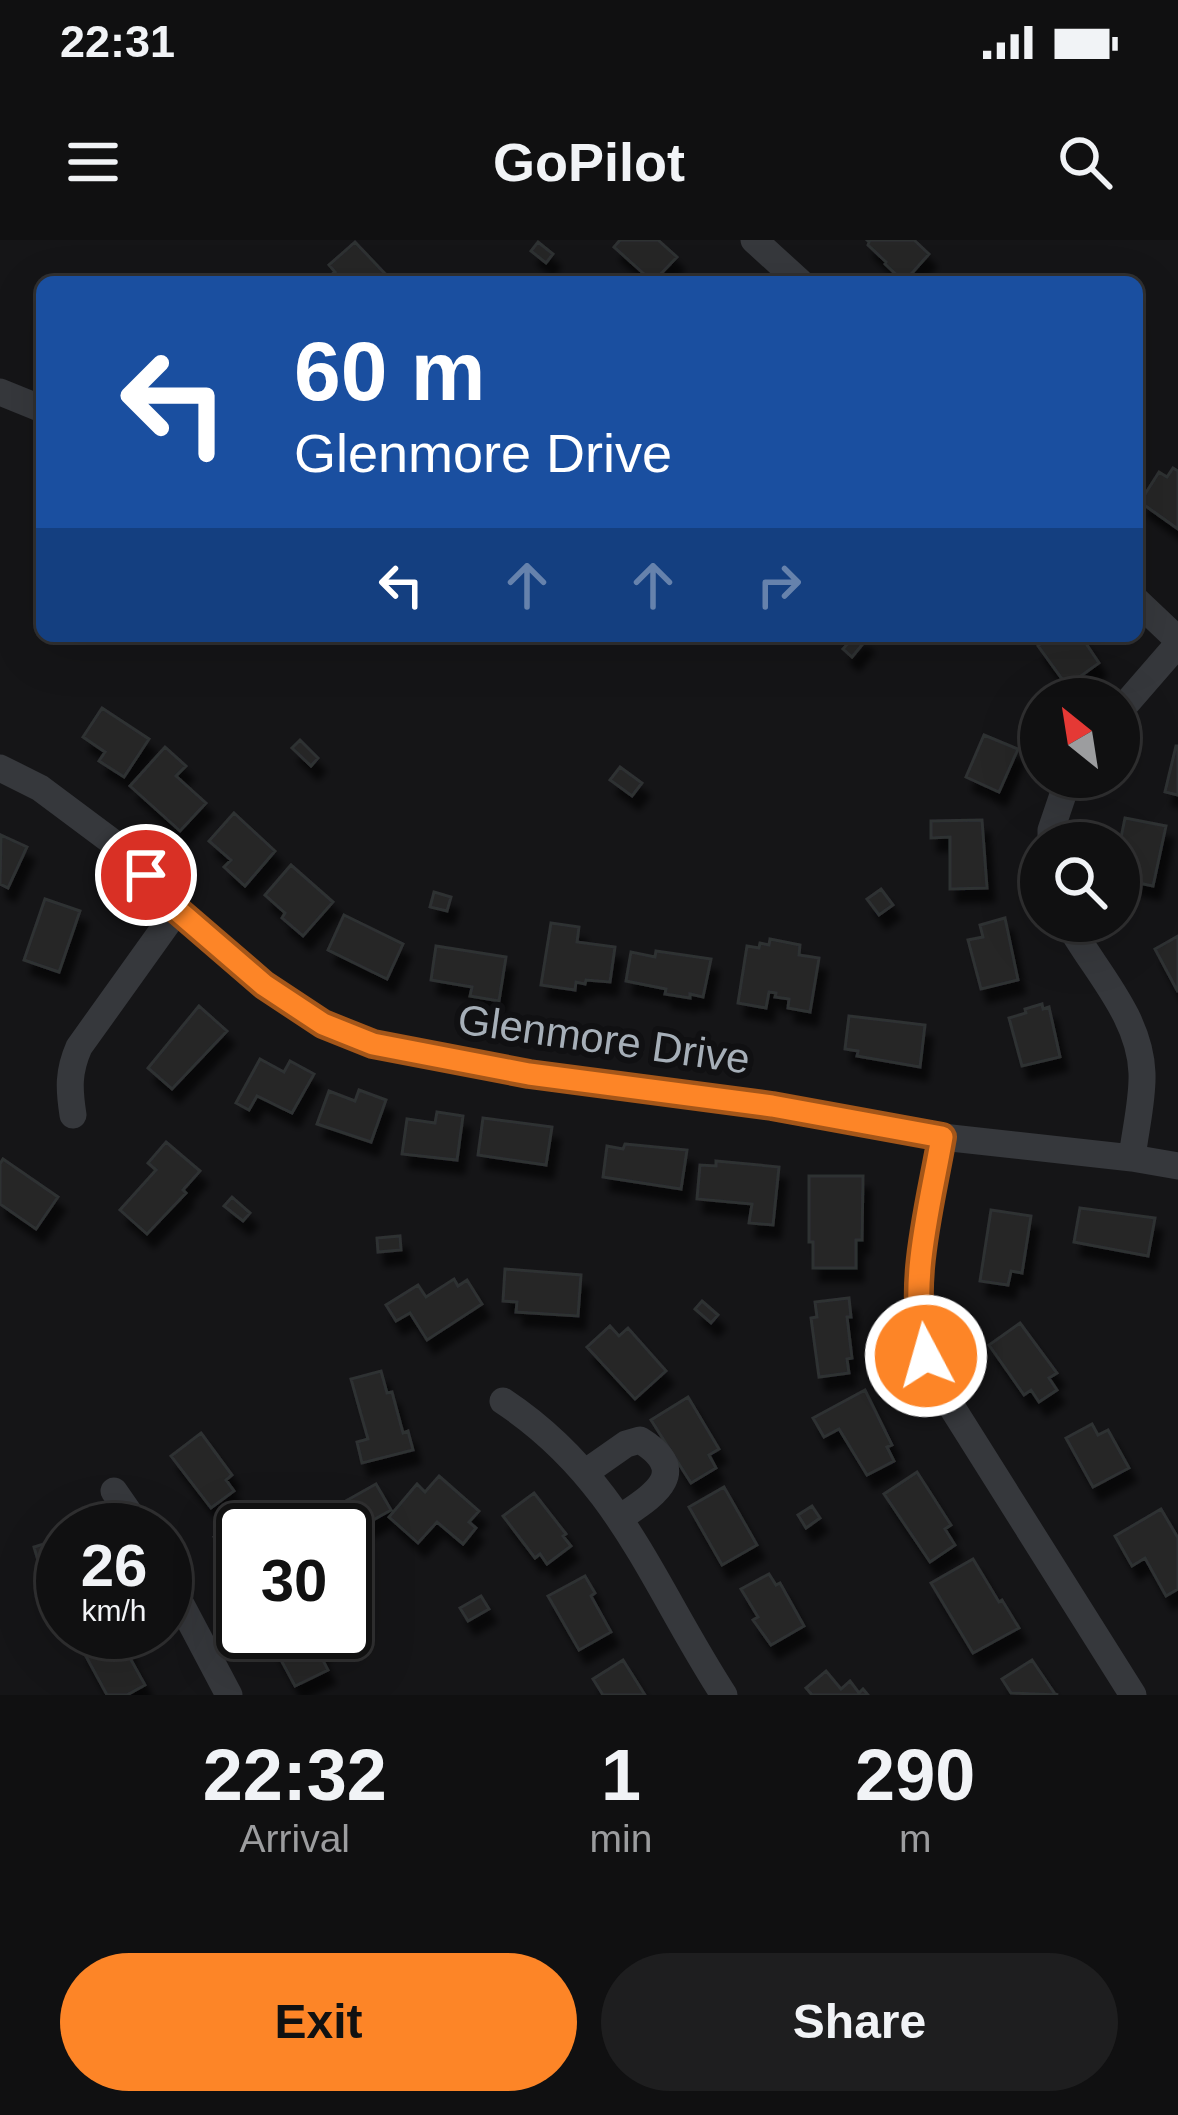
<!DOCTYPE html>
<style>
:root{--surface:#101011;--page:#1e1e1f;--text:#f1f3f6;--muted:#9c9d9f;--line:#303031;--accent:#fd8527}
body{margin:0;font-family:Helvetica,sans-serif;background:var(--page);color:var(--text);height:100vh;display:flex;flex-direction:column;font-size:45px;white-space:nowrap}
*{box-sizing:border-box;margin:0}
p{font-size:39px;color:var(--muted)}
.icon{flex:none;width:66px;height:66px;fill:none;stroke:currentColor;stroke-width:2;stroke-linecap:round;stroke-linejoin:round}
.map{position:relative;height:1455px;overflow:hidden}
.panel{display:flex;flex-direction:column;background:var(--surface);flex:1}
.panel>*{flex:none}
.guide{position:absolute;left:36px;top:36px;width:1107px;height:366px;border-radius:18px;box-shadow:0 12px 48px #0002,0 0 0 3px var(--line);background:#1a4fa0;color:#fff;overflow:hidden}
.needle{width:78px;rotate:330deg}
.buttons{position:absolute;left:1020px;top:438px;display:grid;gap:24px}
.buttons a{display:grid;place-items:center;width:120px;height:120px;border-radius:50%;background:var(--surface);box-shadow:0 12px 48px #0002,0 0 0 3px var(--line);font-size:60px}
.speed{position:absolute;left:36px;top:1263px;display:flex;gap:24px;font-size:60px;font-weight:700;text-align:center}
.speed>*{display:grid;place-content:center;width:156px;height:156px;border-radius:50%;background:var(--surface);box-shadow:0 12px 48px #0002,0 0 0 3px var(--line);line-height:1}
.speed small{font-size:30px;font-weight:400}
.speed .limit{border:6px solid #111;border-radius:18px;background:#fff;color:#111}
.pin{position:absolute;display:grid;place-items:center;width:102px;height:102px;color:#fff;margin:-51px;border:6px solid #fff;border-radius:50%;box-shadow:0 3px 12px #0007}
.me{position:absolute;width:132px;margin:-66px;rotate:354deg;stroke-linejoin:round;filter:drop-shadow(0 0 9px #0008)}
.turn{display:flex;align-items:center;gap:42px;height:252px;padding:0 60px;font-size:54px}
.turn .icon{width:156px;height:156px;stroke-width:2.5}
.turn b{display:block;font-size:84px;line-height:102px}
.lanes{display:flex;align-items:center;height:114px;padding:0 60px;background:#0003;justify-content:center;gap:60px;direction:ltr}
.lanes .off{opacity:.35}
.eta{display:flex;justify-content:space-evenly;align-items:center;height:204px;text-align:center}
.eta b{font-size:72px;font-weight:700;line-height:84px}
.action{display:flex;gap:24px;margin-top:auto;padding:24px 60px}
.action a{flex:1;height:138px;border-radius:72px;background:var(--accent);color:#111;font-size:48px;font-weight:700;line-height:138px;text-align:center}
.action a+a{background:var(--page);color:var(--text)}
.status{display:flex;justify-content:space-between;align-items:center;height:84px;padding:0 60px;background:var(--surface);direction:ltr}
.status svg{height:33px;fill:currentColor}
header{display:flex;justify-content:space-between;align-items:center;height:156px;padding:0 60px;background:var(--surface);font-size:54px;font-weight:700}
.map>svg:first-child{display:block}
.building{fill:#252628;stroke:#2f3033;stroke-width:3;filter:url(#shadow)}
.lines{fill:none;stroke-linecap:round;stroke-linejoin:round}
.minor{stroke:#36383c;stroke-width:27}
.route-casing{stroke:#a45619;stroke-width:30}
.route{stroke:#fd8527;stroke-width:21}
.labels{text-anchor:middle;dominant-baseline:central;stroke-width:12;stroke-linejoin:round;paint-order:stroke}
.street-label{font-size:42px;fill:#a6afb8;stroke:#101012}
</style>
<div class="status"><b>22:31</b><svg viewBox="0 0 49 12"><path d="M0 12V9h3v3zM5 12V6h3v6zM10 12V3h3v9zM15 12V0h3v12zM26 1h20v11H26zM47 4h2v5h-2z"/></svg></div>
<header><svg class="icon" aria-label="menu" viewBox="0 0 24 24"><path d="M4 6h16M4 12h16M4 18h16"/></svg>GoPilot<svg class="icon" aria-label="search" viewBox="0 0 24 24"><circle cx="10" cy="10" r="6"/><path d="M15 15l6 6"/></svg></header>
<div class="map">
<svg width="1178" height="1455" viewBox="0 0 1178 1455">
<defs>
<filter id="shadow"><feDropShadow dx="7" dy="13" stdDeviation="3" flood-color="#0009"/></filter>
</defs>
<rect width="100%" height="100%" fill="#151517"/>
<path class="building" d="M620,0H658L677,17L653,42L614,7Z
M867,0H914L929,14L904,42L885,24L886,22L868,5L869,2Z
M355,2L391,40L388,42L325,40L335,32L329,25Z
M538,2L553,14L546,23L531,11Z
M1173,228L1178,231V289L1140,262L1159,232L1167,237Z
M855,396H862L866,400L852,417L843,409Z
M1048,396H1081L1099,423L1067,446L1038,406Z
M102,468L149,499L124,537L99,521L105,512L83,497Z
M984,495L1018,509L999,552L966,537Z
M300,500L318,518L311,526L292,508Z
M1176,506H1178V555L1165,552Z
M165,507L186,526L176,536L206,563L180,591L130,546Z
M620,527L642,543L632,556L610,540Z
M234,573L275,611L245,646L224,627L231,620L209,601Z
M1125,578L1166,586L1153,646L1119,639V608Z
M982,580L987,648L950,649V597L931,598V581Z
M1,595L27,607L8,648L0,644Z
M291,625L333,662L303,696L282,678L285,673L265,655Z
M881,649L893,665L879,675L867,659Z
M434,652L451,657L447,671L430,667Z
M45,659L80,671L59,732L24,720Z
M344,675L403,704L387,739L328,710Z
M1005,678L1018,740L981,749L968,700L983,697L980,685Z
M551,683L579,687L577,702L615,707L610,742L586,740L585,744L576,742L575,750L541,745Z
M1178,696V752L1155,709Z
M770,699L800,705L799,715L819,718L810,772L788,768L789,759L775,757L776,753L769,752L766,768L738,763L747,706L759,708L760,703L769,705Z
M436,706L506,717L499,761L470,756L472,747L431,740Z
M656,711L711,719L703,757L690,754V758L665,754L666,749L626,741L631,712L655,717Z
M1042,764L1043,769L1049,767L1060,817L1022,826L1009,778L1026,773L1025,769Z
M199,766L227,791L172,849L148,828Z
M849,776L925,785L920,827L857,816L858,811L845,809Z
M260,819L284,832L290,821L314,834L292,873L257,856L249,870L236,863Z
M359,850L386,860L371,902L317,884L329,851L355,861Z
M437,872L463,876L457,920L402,914L407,879L435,883Z
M483,878L552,887L546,925L478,915Z
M166,902L200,931L183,950L186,953L147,994L120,970L156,930L148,923Z
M625,904L687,910L681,949L603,937L607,906L623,909Z
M3,919L58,957L36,989L0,964V924Z
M716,921L779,927L773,985L749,983L752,964L697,959L700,925L716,926Z
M809,936H863L862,1000H856V1028H813V1002H809Z
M232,957L250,973L243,981L224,966Z
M1080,968L1155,978L1148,1016L1074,1002Z
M991,970L1031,976L1022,1033L1011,1031L1008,1045L980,1041Z
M400,996L401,1010L378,1012L377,998Z
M505,1029L581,1035L578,1076L516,1072L517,1062L503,1061Z
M454,1039L458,1046L467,1040L482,1064L427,1100L410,1073L396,1081L386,1065L418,1045L426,1057Z
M849,1058L851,1077H847L852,1118L847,1119L849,1133L819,1137L811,1078L817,1077L815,1062Z
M702,1061L718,1075L711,1083L695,1069Z
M1020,1083L1057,1133L1049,1138L1057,1150L1039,1162L1031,1150L1024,1155L989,1105Z
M610,1086L619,1096L628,1088L666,1131L635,1159L587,1107Z
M381,1131L387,1153L392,1152L403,1193L408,1191L413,1210L362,1223L357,1202L368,1199L351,1139Z
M865,1150L892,1205L887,1207L894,1221L867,1235L839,1189L824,1197L813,1178Z
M688,1157L719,1209L709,1215L716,1228L691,1243L651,1180Z
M1092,1184L1098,1195L1108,1190L1129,1228L1093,1247L1066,1198Z
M201,1193L232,1235L226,1240L234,1251L211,1268L171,1216Z
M917,1232L951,1285L945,1289L955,1305L930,1322L884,1254Z
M439,1236L479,1271L469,1282L476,1288L463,1304L437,1282L418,1303L389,1277L417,1244L425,1252Z
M376,1244L391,1270L359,1288L344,1262Z
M724,1247L757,1305L722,1325L689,1267Z
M534,1253L566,1294L563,1296L571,1306L547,1324L540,1314L535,1318L503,1276Z
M812,1266L820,1278L806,1288L798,1275Z
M1161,1269L1178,1298V1349L1166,1356L1145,1318L1132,1326L1115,1296Z
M252,1278L259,1290H243V1352L214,1297Z
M63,1298V1361L51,1365L34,1307Z
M973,1319L999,1362L1002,1360L1019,1388L973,1413L931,1343Z
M769,1334L776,1345L780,1343L804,1386L771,1405L753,1380L758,1377L741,1349Z
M585,1336L595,1353L591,1356L611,1392L579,1410L548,1356Z
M481,1356L489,1369L468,1381L460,1368Z
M112,1392H120L128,1407L125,1409L145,1445L127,1455H107L82,1409Z
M266,1392H322L328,1403L317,1409L328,1430L295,1446Z
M623,1420L645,1455H603L593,1439Z
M1032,1420L1055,1454L1058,1455L1011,1453L1002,1439Z
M826,1431L841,1449L850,1441L859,1453L863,1449L868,1455H812L806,1448Z"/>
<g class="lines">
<path class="minor" d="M754,0L800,42
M0,152L42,169
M1137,361L1178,400
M1119,472L1178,404
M0,528L40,548L111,601L177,670L264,745L323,784L373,804L529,834L773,866L942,897L1132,918L1178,926
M1051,603V590L1069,537
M1067,681C1093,729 1140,775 1142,833C1143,860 1135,891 1132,918
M73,875C69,849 68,832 79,807L177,670
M942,897C932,959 909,1039 922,1101C925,1119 935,1136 943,1153L1133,1455
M503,1161C619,1238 652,1344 724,1455
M586,1232L626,1204L640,1200C693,1233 652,1256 620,1278
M114,1251L141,1290
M165,1334L229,1455"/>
</g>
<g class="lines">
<defs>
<path id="route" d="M146,635L177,670L264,745L323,784L373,804L529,834L772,866L942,897C930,967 907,1045 926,1116"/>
</defs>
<use href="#route" class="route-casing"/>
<use href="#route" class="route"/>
</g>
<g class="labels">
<g class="street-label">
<text transform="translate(604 799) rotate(8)">Glenmore Drive</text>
</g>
</g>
</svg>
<div class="buttons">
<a><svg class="needle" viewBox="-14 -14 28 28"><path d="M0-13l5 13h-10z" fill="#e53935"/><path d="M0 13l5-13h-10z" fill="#9c9d9f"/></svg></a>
<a><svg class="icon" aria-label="search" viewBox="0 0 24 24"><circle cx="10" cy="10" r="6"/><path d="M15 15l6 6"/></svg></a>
</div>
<div class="speed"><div>26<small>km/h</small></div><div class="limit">30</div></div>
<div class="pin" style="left:146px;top:635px;background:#d93025"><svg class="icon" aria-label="arrive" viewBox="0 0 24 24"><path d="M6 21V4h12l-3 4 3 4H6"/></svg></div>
<svg class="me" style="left:926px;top:1116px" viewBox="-20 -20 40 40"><circle r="17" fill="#fd8527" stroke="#fff" stroke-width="3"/><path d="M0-11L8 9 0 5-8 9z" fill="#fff"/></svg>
<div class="guide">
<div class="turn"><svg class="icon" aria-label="left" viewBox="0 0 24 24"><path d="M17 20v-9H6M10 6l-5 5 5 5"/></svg><div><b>60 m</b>Glenmore Drive</div></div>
<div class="lanes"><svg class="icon" aria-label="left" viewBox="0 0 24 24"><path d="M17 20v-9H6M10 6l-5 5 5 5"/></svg><svg class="icon off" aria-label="ahead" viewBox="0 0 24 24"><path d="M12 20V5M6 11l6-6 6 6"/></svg><svg class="icon off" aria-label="ahead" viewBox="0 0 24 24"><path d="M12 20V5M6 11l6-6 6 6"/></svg><svg class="icon off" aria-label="right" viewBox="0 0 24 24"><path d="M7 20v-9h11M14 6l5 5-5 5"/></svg></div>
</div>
</div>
<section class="panel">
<div class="eta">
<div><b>22:32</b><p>Arrival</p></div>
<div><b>1</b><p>min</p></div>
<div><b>290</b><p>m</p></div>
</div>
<div class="action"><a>Exit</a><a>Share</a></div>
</section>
